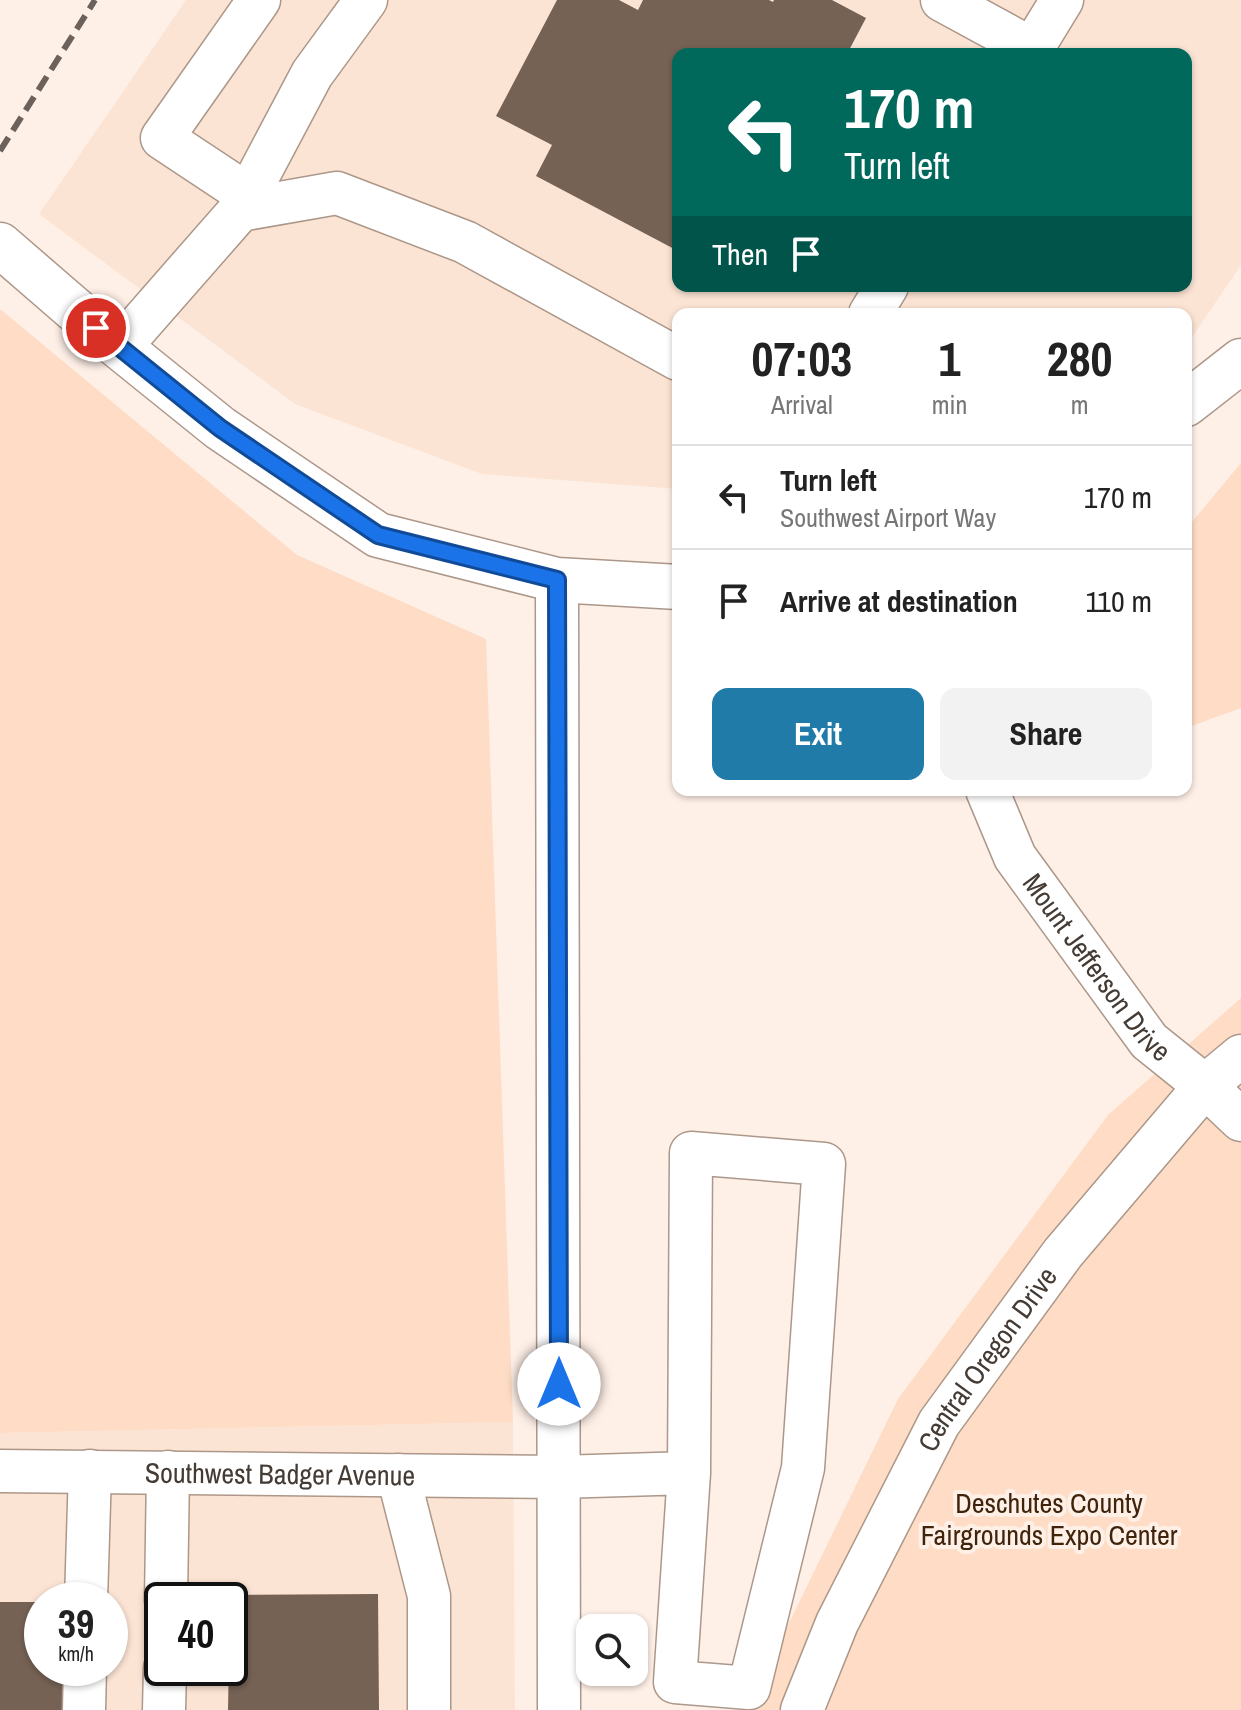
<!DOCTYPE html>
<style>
:root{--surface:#fff;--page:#f2f2f2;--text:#222;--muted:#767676;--line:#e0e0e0;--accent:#207ba9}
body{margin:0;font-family:"Archivo Narrow",sans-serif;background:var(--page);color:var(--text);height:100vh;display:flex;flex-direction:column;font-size:30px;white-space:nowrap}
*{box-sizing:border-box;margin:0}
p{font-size:26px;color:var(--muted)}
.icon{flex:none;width:44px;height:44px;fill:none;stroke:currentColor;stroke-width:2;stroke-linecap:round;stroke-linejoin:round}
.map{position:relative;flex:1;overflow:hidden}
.details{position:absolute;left:672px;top:308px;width:520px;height:488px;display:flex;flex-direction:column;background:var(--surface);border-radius:16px;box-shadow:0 2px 6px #0004}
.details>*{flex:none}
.hud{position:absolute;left:672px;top:48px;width:520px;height:244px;border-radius:16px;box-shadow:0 2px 6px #0004;background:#00695c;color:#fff;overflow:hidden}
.tools{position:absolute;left:576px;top:1614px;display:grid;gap:16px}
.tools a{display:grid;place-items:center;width:72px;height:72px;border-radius:16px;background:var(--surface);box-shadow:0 2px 6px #0004;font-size:40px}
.speed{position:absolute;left:24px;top:1582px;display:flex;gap:16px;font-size:40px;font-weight:700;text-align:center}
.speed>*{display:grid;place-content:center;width:104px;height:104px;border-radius:50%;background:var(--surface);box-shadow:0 2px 6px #0004;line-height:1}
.speed small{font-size:20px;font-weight:400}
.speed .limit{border:4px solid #111;border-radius:12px;background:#fff;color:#111}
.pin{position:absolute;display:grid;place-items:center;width:68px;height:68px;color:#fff;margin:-34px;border:4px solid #fff;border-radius:50%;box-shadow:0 2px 8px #0007}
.me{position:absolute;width:88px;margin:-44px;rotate:0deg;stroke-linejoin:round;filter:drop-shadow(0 0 6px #0008)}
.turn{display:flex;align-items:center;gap:28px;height:168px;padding:0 40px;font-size:36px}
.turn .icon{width:104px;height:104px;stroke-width:2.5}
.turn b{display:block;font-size:56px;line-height:68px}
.then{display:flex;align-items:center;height:76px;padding:0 40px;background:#0003;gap:16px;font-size:30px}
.eta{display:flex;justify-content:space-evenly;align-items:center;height:136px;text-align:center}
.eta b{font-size:48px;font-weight:700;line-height:56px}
.action{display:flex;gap:16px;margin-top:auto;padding:16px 40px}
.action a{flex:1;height:92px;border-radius:16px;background:var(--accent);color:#fff;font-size:32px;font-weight:700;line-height:92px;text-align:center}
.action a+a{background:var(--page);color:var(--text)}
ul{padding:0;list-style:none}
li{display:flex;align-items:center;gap:24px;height:104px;padding:0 40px;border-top:2px solid var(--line)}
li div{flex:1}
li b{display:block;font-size:30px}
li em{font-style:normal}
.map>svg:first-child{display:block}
.built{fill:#fce4d4;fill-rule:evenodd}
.green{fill:#fedcc5}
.building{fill:#766255}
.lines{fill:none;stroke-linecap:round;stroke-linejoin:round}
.minor-casing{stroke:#ac9789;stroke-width:45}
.major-casing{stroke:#ac9789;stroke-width:47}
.minor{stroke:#fff;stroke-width:42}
.major{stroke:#fff;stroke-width:44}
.rail{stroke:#6c625b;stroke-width:6;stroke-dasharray:16 8;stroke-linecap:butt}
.route-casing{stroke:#114b97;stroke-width:20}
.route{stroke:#1a73e8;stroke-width:14}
.labels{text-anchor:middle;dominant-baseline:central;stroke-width:8;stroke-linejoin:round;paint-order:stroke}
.street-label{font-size:28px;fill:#443b35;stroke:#fef0e7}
.park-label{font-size:28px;fill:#40230b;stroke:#fef0e7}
</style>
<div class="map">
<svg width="1241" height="1710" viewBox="0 0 1241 1710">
<rect width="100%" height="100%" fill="#fef0e7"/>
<path class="built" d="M186,0H1241V265L1186,346V314H678V489L482,474L295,404L39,214ZM678,54H1186V286H678Z
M513,1422L515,1710H0V1433ZM42,1600H110V1668H42ZM162,1600H230V1668H162Z"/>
<path class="green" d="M0,309L297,555L486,639L513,1422L0,1433Z
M1241,463V708L1186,728V529Z
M1241,998V1710H750L754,1695L898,1399L1108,1115Z"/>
<path class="building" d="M557,0H619L638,10L643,0H769L773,2L774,0H832L866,18L847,54H678V251L536,176L552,145L496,116Z
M378,1594L379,1710H228L230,1600H227V1595Z
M0,1602H42V1668H85V1710H0Z"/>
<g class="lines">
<defs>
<g id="minor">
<path d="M942,0L1032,49"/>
<path d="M1029,54L1062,0"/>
<path d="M248,195L162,138L259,0"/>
<path d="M240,210L337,193L465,242L678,359"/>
<path d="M870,314L887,286"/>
<path d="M120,347L240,210L312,74L366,0"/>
<path d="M557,580L559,1710"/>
<path id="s1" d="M987,790L1015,857L1149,1041L1205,1086L1241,1120"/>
<path id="s2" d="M0,1471L559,1477L689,1473L691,1153L824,1164L803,1468L749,1688L675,1682L689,1473"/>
<path d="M398,1475L429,1596V1710"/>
<path d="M86,1600L90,1471"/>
<path d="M166,1600L168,1472"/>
<path d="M84,1710L85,1668"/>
<path d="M164,1710L165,1668"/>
<path id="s3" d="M802,1710L837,1623L939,1423L1063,1253L1205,1086L1241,1056"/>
</g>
<path id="major" d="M0,245L96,328L220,428L378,535L557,580L678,587
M1186,404L1241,361"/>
</defs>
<use href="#minor" class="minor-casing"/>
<use href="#major" class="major-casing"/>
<use href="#minor" class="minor"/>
<use href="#major" class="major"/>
<path class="rail" d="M0,151L95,0"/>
</g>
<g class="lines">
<defs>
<path id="route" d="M96,328L220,428L378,535L557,580L559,1384"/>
</defs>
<use href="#route" class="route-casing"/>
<use href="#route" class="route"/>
</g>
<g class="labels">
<g class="street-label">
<text stroke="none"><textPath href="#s1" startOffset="210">Mount Jefferson Drive</textPath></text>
<text stroke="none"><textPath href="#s3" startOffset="398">Central Oregon Drive</textPath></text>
<text stroke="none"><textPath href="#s2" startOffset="280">Southwest Badger Avenue</textPath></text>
</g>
<g class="park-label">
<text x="1049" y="1503">Deschutes County<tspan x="1049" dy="32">Fairgrounds Expo Center</tspan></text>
</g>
</g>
</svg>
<div class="tools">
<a><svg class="icon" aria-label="search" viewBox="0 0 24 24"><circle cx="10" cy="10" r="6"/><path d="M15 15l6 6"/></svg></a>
</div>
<div class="speed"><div>39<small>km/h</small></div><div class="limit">40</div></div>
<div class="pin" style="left:96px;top:328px;background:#d93025"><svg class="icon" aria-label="arrive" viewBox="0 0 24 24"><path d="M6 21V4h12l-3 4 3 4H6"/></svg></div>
<svg class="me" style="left:559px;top:1384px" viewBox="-20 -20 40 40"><circle r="19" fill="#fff"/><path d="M0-13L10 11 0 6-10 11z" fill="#1a73e8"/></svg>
<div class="hud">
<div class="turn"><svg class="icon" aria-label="left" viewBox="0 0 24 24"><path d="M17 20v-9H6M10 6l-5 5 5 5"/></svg><div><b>170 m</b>Turn left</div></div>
<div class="then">Then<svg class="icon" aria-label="arrive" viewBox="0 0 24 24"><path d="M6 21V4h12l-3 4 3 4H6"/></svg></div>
</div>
<section class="details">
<div class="eta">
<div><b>07:03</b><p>Arrival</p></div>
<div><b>1</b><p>min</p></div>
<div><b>280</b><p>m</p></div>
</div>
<ul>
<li><svg class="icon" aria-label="left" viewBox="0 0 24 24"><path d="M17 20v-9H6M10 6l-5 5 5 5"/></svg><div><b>Turn left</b><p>Southwest Airport Way</p></div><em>170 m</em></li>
<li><svg class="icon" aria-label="arrive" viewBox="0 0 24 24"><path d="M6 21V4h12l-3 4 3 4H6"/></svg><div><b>Arrive at destination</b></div><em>110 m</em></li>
</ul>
<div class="action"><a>Exit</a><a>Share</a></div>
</section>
</div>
